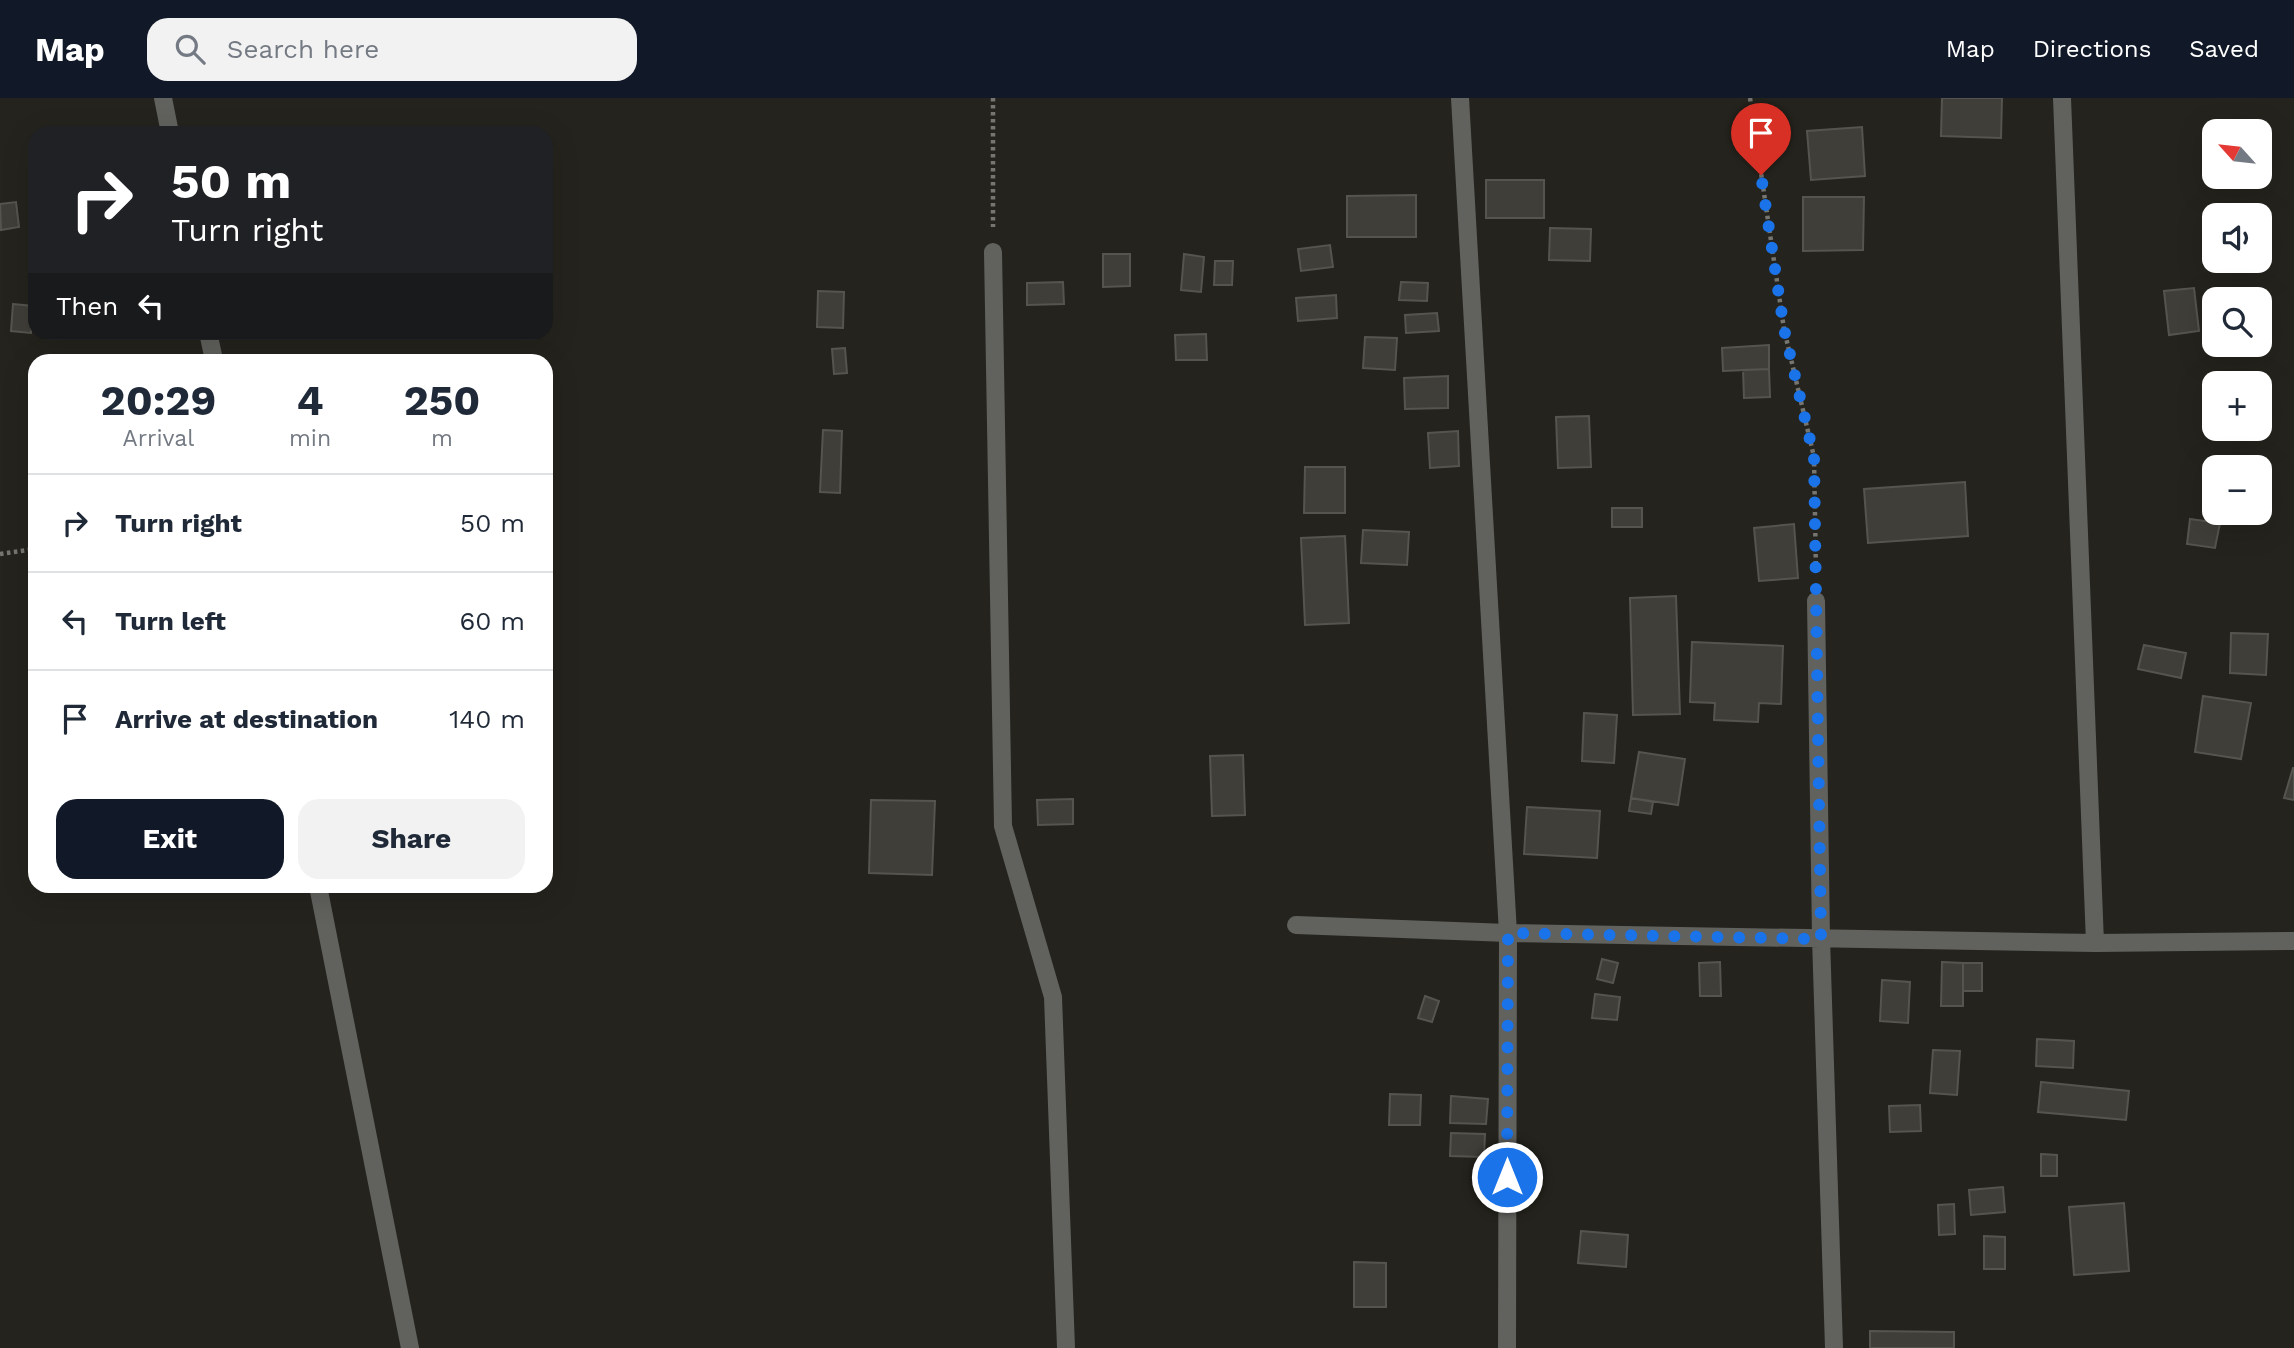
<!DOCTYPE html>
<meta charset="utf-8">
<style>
:root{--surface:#fff;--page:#f2f2f3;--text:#1f2937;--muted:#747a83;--line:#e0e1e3;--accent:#111827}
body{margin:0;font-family:"Work Sans",sans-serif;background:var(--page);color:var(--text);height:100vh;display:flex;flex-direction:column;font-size:26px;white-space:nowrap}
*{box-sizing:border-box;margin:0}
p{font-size:23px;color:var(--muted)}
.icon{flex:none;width:38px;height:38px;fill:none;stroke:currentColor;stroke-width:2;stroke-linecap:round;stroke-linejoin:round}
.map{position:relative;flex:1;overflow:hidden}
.sheet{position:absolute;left:28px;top:256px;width:525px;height:539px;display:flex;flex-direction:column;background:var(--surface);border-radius:21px;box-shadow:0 7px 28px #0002}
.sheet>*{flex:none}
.hud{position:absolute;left:28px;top:28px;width:525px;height:214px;border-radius:21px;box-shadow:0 7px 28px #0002;background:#202124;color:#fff;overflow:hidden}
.needle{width:46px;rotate:297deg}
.fabs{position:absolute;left:2202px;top:21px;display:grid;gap:14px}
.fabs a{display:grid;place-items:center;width:70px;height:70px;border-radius:14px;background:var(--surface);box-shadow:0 7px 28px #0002;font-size:35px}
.pin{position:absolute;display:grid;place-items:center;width:60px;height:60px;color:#fff;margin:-72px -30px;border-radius:50% 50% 50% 0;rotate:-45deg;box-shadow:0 0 7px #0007}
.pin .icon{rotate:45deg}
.me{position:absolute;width:77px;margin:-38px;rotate:0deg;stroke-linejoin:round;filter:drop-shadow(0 0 5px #0008)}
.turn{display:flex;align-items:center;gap:24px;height:147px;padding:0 28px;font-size:32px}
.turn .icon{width:91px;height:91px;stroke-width:2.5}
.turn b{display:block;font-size:49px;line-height:60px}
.then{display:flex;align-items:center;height:66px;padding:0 28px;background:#0003;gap:14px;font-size:26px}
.eta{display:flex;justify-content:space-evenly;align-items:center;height:119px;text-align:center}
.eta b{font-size:42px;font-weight:700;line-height:49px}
.action{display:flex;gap:14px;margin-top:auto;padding:14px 28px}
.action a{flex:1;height:80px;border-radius:21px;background:var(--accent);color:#fff;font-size:28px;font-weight:700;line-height:80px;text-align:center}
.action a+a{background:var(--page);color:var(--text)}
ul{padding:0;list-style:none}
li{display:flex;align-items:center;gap:21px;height:98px;padding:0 28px;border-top:2px solid var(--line)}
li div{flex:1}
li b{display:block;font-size:26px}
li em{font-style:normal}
header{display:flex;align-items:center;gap:42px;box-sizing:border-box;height:98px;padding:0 35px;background:var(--accent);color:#fff}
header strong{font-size:33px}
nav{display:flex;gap:38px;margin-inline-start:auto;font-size:24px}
.search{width:490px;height:63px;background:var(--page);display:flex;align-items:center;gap:18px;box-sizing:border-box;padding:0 24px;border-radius:21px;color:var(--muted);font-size:26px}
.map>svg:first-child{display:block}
.building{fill:#403e38;stroke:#56544e;stroke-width:2}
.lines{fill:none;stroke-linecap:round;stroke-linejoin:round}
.path{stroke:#767570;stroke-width:4.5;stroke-dasharray:3.5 3.5;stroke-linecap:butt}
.lane{stroke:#61615e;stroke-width:18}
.street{stroke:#61615e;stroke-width:18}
.route{stroke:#1a73e8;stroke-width:12;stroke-dasharray:0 21.6}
</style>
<header>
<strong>Map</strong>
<div class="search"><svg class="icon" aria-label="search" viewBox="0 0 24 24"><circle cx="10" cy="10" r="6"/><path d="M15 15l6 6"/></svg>Search here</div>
<nav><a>Map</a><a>Directions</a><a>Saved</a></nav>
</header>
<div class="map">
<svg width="2294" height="1250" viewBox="0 0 2294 1250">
<rect width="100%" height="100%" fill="#24231d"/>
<path class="building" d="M1942,0H2002L2001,40L1941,38Z
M1862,29L1865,78L1811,82L1807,33Z
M1486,82H1544V120H1486Z
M1416,97V139H1347V98Z
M1803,99H1864L1863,152L1803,153Z
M16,104L19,129L1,132L0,106Z
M1550,130L1591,131L1590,163L1549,162Z
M1330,147L1333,169L1301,173L1298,151Z
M1103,156H1130V188L1103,189Z
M1184,156L1204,159L1201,194L1181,192Z
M1215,163H1233L1232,187H1214Z
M1063,184L1064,206L1027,207V185Z
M1401,184L1428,185L1427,203L1399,202Z
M2194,190L2199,233L2169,237L2164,193Z
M818,193L844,194L843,230L817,229Z
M1336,197L1337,220L1298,223L1296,200Z
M13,206L33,208L31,235L11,233Z
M1437,215L1439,233L1406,235L1405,217Z
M1206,236L1207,262H1176L1175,237Z
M1365,239L1397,240L1395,272L1363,270Z
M1769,247V271L1723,273L1722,250Z
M845,250L847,275L834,276L832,251Z
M1769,271L1770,299L1744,300L1743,272Z
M1448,278V310L1405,311L1404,280Z
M1589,318L1591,369L1558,370L1556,319Z
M823,332L842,333L840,395L820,394Z
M1458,333L1459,368L1430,370L1428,335Z
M1305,369H1345V415H1304Z
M1965,384L1968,438L1868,445L1864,391Z
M1612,410H1642V429H1612Z
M2190,421L2220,425L2215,450L2187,446Z
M1794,426L1798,480L1759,483L1754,430Z
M1363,432L1409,434L1407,467L1361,465Z
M1345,438L1349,525L1305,527L1301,440Z
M1676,498L1680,616L1633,617L1630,500Z
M2231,535L2268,536L2266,577L2230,575Z
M1692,544L1783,548L1781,606L1759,605L1758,624L1714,622L1715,605L1690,604Z
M2144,547L2186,555L2181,580L2138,571Z
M2203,598L2251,605L2241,661L2195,654Z
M1584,615L1617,617L1614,665L1582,663Z
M1639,654L1685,661L1678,707L1631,700Z
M1243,657L1245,717L1212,718L1210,658Z
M2293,670H2294V702L2284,700Z
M1631,700L1653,704L1651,716L1629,713Z
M1073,701V726L1038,727L1037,702Z
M871,702L935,703L932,777L869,775Z
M1527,709L1600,713L1597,760L1524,756Z
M1602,861L1618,865L1613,885L1597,881Z
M1720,864L1721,898H1700L1699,865Z
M1942,864L1963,865V908H1941Z
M1963,865H1982V893H1963Z
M1882,882L1910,884L1908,925L1880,923Z
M1595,896L1620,899L1617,922L1592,920Z
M1425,898L1439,903L1432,924L1418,920Z
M2037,941L2074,943L2073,970L2036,968Z
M1933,952L1960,953L1957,997L1930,995Z
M2041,984L2129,993L2126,1022L2038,1014Z
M1390,996L1421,997L1420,1027H1389Z
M1451,998L1488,1001L1486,1026L1450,1025Z
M1920,1007L1921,1033L1890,1034L1889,1008Z
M1451,1035L1485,1036L1484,1059L1450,1058Z
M2041,1056L2057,1057V1078H2041Z
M2003,1089L2005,1114L1971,1117L1969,1092Z
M2124,1105L2129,1173L2074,1177L2069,1109Z
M1954,1106L1955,1136L1939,1137L1938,1107Z
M1581,1133L1628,1137L1626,1169L1578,1165Z
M1984,1138L2005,1139V1171H1984Z
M1354,1164L1386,1165V1209H1354Z
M1870,1233L1954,1234V1250H1870Z"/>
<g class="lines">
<path class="path" d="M993,0V129
M1750,0L1784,231L1814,359L1816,476
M0,456L35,451"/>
<path class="lane" d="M1296,827L1508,835"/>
<path class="street" d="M163,0L170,35
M1460,0L1508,835L1507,1250
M2062,0L2095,845
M993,154L1003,728L1053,899L1066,1250
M208,234L214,262
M1816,503L1821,840L1834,1250
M318,788L410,1250
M1508,835L2095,845L2294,843"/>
</g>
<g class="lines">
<path class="route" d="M1507,1079L1508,835L1821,841L1814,359L1784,231L1761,77"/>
</g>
</svg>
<div class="fabs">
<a><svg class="needle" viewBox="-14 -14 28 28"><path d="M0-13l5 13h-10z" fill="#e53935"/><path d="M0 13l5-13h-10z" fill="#747a83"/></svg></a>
<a><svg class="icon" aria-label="sound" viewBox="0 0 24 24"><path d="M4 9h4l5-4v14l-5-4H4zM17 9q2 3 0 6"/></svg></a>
<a><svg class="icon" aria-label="search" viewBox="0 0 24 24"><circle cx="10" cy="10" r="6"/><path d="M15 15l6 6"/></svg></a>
<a>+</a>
<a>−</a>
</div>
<div class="pin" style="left:1761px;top:77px;background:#d93025"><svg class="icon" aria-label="arrive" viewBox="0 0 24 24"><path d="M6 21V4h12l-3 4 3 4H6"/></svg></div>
<svg class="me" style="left:1507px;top:1079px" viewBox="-20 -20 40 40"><circle r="17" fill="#1a73e8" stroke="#fff" stroke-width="3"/><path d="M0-11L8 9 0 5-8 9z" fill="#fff"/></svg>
<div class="hud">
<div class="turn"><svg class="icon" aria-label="right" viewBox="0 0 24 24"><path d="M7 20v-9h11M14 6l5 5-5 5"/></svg><div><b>50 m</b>Turn right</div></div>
<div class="then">Then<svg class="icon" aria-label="left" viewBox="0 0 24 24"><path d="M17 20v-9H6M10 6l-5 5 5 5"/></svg></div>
</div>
<section class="sheet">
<div class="eta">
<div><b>20:29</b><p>Arrival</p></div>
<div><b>4</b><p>min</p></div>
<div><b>250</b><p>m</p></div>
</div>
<ul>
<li><svg class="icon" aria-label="right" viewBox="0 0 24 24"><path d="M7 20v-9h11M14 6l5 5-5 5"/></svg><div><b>Turn right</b></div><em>50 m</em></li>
<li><svg class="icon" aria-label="left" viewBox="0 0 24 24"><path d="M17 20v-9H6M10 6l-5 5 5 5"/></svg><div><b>Turn left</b></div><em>60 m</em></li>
<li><svg class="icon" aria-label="arrive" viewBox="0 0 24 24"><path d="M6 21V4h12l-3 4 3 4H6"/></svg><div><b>Arrive at destination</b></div><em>140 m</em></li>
</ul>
<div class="action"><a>Exit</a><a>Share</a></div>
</section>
</div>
